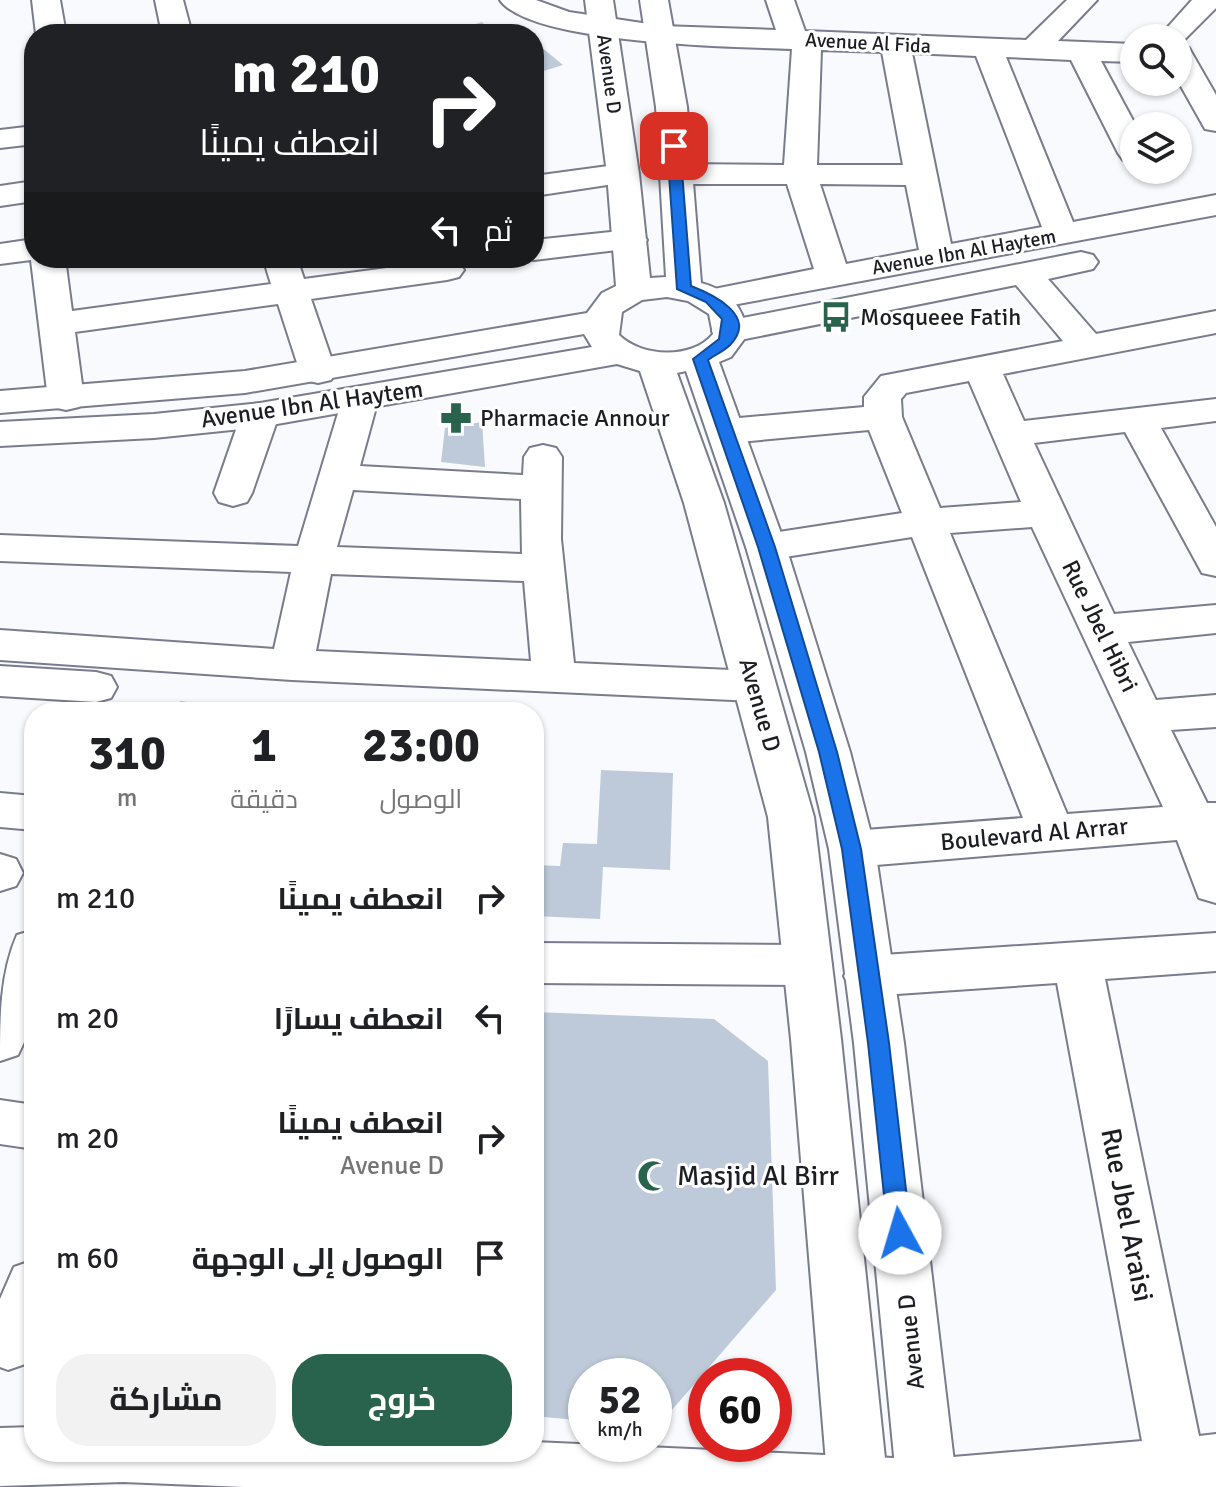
<!DOCTYPE html>
<html lang="ar">
<meta charset="utf-8">
<style>
:root{--surface:#fff;--page:#f2f2f2;--text:#202124;--muted:#757577;--accent:#29634d}
body{margin:0;font-family:Signika,Cairo,sans-serif;background:var(--page);color:var(--text);direction:rtl;height:100vh;display:flex;flex-direction:column;font-size:30px;white-space:nowrap}
*{box-sizing:border-box;margin:0}
p{font-size:26px;color:var(--muted)}
.icon{flex:none;width:44px;height:44px;fill:none;stroke:currentColor;stroke-width:2;stroke-linecap:round;stroke-linejoin:round}
.map{position:relative;flex:1;overflow:hidden;direction:ltr}
.side{position:absolute;left:24px;top:702px;width:520px;height:760px;display:flex;flex-direction:column;background:var(--surface);border-radius:32px;box-shadow:0 2px 6px #0004;direction:rtl}
.side>*{flex:none}
.hud{position:absolute;left:24px;top:24px;width:520px;height:244px;border-radius:32px;box-shadow:0 2px 6px #0004;direction:rtl;background:#202124;color:#fff;overflow:hidden}
.controls{position:absolute;left:1120px;top:24px;display:grid;gap:16px}
.controls a{display:grid;place-items:center;width:72px;height:72px;border-radius:50%;background:var(--surface);box-shadow:0 2px 6px #0004;font-size:40px}
.speed{position:absolute;left:568px;top:1358px;display:flex;gap:16px;font-size:40px;font-weight:700;text-align:center}
.speed>*{display:grid;place-content:center;width:104px;height:104px;border-radius:50%;background:var(--surface);box-shadow:0 2px 6px #0004;line-height:1}
.speed small{font-size:20px;font-weight:400}
.speed .limit{border:12px solid #d22;background:#fff;color:#111}
.pin{position:absolute;display:grid;place-items:center;width:68px;height:68px;color:#fff;margin:-34px;border-radius:16px;box-shadow:0 4px 12px #0006}
.me{position:absolute;width:88px;margin:-44px;rotate:354deg;stroke-linejoin:round;filter:drop-shadow(0 0 6px #0008)}
.turn{display:flex;align-items:center;gap:28px;height:168px;padding:0 32px;font-size:36px}
.turn .icon{width:104px;height:104px;stroke-width:2.5}
.turn b{display:block;font-size:56px;line-height:68px}
.then{display:flex;align-items:center;height:76px;padding:0 32px;background:#0003;gap:16px;font-size:30px}
.eta{display:flex;justify-content:space-evenly;align-items:center;height:136px;text-align:center}
.eta b{font-size:48px;font-weight:700;line-height:56px}
.cta{display:flex;gap:16px;margin-top:auto;padding:16px 32px}
.cta a{flex:1;height:92px;border-radius:32px;background:var(--accent);color:#fff;font-size:32px;font-weight:700;line-height:92px;text-align:center}
.cta a+a{background:var(--page);color:var(--text)}
ul{padding:0;list-style:none}
li{display:flex;align-items:center;gap:24px;height:120px;padding:0 32px}
li div{flex:1}
li b{display:block;font-size:30px}
li em{font-style:normal}
.map>svg:first-child{display:block}
.building{fill:#becad9}
.lines{fill:none;stroke-linecap:round;stroke-linejoin:round}
.minor-casing{stroke:#787c8c;stroke-width:4}
.major-casing{stroke:#787c8c;stroke-width:4}
.minor{fill:#fff;fill-rule:evenodd}
.major{fill:#fff;fill-rule:evenodd}
.route{fill:#1a73e8;stroke:#114b97;stroke-width:2}
.labels{text-anchor:middle;dominant-baseline:central;stroke-width:6;stroke-linejoin:round;paint-order:stroke}
.far-street-label{font-size:20px;fill:#1d1e25;stroke:#fff}
.poi-label{font-size:24px;fill:#1d1e25;stroke:#fff;text-anchor:start}
.street-label{font-size:24px;fill:#1d1e25;stroke:#fff}
.near-poi-label{font-size:28px;fill:#1d1e25;stroke:#fff;text-anchor:start}
.near-street-label{font-size:28px;fill:#1d1e25;stroke:#fff}
</style>
<div class="map">
<svg width="1216" height="1487" viewBox="0 0 1216 1487">
<rect width="100%" height="100%" fill="#f9fafe"/>
<path class="building" d="M482,22L494,33L514,27L522,34H443Z
M534,41L563,65L534,74Z
M482,422L485,467L441,462L445,428Z
M180,701L256,710V712H176Z
M601,770L673,773L670,870L603,867L600,919L534,916V865L560,866L563,843L597,844Z
M534,1012L714,1019L768,1061L776,1290L658,1426H654V1376H586V1421L534,1416Z"/>
<g class="lines">
<defs>
<path id="minor" d="M32,0H60L66,34H36Z
M155,0H183L192,34H162Z
M500,0H536L569,12L662,26L776,30L766,0H794L805,31L1026,40L1067,0H1097L1058,41L1134,44V62L1101,61L1136,126L1134,163L1123,160L1118,153L1071,60L1006,57L1073,222L1216,195V215L711,309L699,306L694,299L699,292L814,269L787,184H677L666,181L661,174L666,167L677,164L784,165L792,49C737,47 530,44 500,0ZM821,50L882,52L903,165H817ZM912,53L976,56L1042,227L951,244ZM820,184L906,185L919,250L846,264Z
M1192,0H1216V8L1179,45L1189,48L1216,95V131L1205,129L1178,81V38H1158Z
M34,126V144L0,148V130Z
M623,164L634,167L639,174L634,181L534,196V176Z
M34,181V201L0,206V186Z
M630,230L642,233L647,240L642,247L534,260L525,258H534V240Z
M34,239V258H65L72,311L271,284L263,258H297L304,279L447,260L459,263L464,270L459,277L447,280L311,299L336,372L331,380L318,383L305,380L300,372L278,304L75,332L84,399L79,407L66,410L53,407L48,399L31,260L0,264V244Z
M1081,252L1093,255L1098,262L1093,269L1048,279L1096,334L1216,311V333L1003,374L1024,421L1216,399V421L1161,428L1216,527V576L1202,573L1125,432L1034,443L1114,614L1216,605V633L1128,642L1156,700L1216,695V727L1171,730L1207,803H1216V903L1199,898L1177,840L852,867L836,862L829,849L836,836L852,831L1023,818L912,537L766,560L752,556L746,547L752,538L766,534L902,513L869,430L728,443L715,439L709,431L715,423L728,419L864,407V397L881,376L1063,341L1016,285L730,342L717,339L712,331L717,323ZM969,381L1021,502L940,508L902,417L901,399L906,393ZM1032,527L1163,807L1067,814L950,533Z
M360,389L373,392L378,400L360,466L523,475L524,457L530,448L543,445L556,448L562,457L561,539L574,663L754,671L769,675L775,686L769,697L754,701L292,680L0,660V630L274,649L291,572L0,561V535L298,546L342,400L347,392ZM353,490L521,499L522,554L337,547ZM331,574L524,581L531,661L316,651Z
M260,403L273,407L279,415L252,493L247,502L233,506L219,502L214,493L241,415L247,407Z
M0,666L96,672L111,676L117,687L111,698L96,702L0,696Z
M0,793L34,796V830L0,827Z
M0,854L16,859L23,873L16,886L0,891Z
M34,930V1021L18,1055L0,1061C0,1018 0,974 17,935Z
M1216,933V971L1105,979L1199,1436L1216,1434V1487H244L123,1482L0,1486V1428L34,1427V1452H534V1442L894,1458L915,1466L918,1472L920,1466L941,1458L1142,1441L1057,983L868,996L851,990L844,976L851,962L868,956Z
M534,943L808,945L825,951L832,965L825,979L808,985L534,983Z
M0,1100L34,1105V1149L0,1144Z
M34,1260V1349L28,1363L8,1370L0,1367V1299L14,1267Z"/>
<path id="major" d="M585,0H613L639,174L650,278L666,277L656,107L640,0H668L687,107L701,283C730,291 742,305 748,334L731,357L719,362L786,547L850,752L875,849L904,1043L957,1487H897L854,1043L829,849L806,752L746,547L686,371L677,373L724,503L814,817L841,1039L888,1487H828L791,1039L768,817L684,503L640,371L617,364L260,427L154,438L0,446V422L154,414L260,403L592,347L584,334L245,393L0,413V391L245,371L587,313L602,293L616,286L607,174ZM667,297L688,301L709,314L713,334C692,360 641,357 619,335L622,312L642,300Z"/>
</defs>
<use href="#minor" class="minor-casing"/>
<use href="#major" class="major-casing"/>
<use href="#minor" class="minor"/>
<use href="#major" class="major"/>
</g>
<path class="route" d="M674,142L680,146L691,286C712,294 759,316 730,345C724,351 715,355 708,360L775,547L837,752L861,849L889,1043L911,1233L908,1241L900,1243L892,1241L888,1233L868,1043L842,849L819,752L758,547L693,359L719,339L722,319L706,302L677,289L667,146Z"/>
<defs>
<symbol id="bus-bare" viewBox="-9 -9 18 18"><path d="M-5-6H5V4H4V6H2V4H-2V6H-4V4H-5ZM-3.5-4V0h7V-4ZM-3.5 1.2v1.5H-2V1.2ZM2 1.2v1.5H3.5V1.2Z" fill="#29634d" stroke="#fff" stroke-width="2.5" paint-order="stroke"/></symbol>
<symbol id="pharmacy-bare" viewBox="-9 -9 18 18"><path d="M-2-6h4v4h4v4h-4v4h-4v-4h-4v-4h4Z" fill="#29634d" stroke="#fff" stroke-width="2.5" paint-order="stroke"/></symbol>
<symbol id="mosque-bare" viewBox="-9 -9 18 18"><path d="M3.5-4.9A6 6 0 1 0 3.5 4.9A5 5 0 1 1 3.5-4.9Z" fill="#29634d" stroke="#fff" stroke-width="2.5" paint-order="stroke"/></symbol>
</defs>
<g fill-rule="evenodd">
<use href="#bus-bare" x="814" y="295" width="44" height="44"/>
<use href="#pharmacy-bare" x="434" y="396" width="44" height="44"/>
<use href="#mosque-bare" x="631" y="1154" width="44" height="44"/>
</g>
<g class="labels">
<g class="far-street-label">
<text transform="translate(868 43) rotate(3)">Avenue Al Fida</text>
<text transform="translate(609 74) rotate(82)">Avenue D</text>
<text transform="translate(964 252) rotate(-10)">Avenue Ibn Al Haytem</text>
</g>
<g class="poi-label">
<text x="860" y="317">Mosqueee Fatih</text>
<text x="480" y="418">Pharmacie Annour</text>
</g>
<g class="street-label">
<text transform="translate(312 404) rotate(-8)">Avenue Ibn Al Haytem</text>
<text transform="translate(1100 626) rotate(64)">Rue Jbel Hibri</text>
<text transform="translate(760 705) rotate(74)">Avenue D</text>
<text transform="translate(1034 834) rotate(-5)">Boulevard Al Arrar</text>
<text transform="translate(911 1342) rotate(-96)">Avenue D</text>
</g>
<g class="near-poi-label">
<text x="677" y="1176">Masjid Al Birr</text>
</g>
<g class="near-street-label">
<text transform="translate(1127 1215) rotate(79)">Rue Jbel Araisi</text>
</g>
</g>
</svg>
<div class="controls">
<a><svg class="icon" aria-label="search" viewBox="0 0 24 24"><circle cx="10" cy="10" r="6"/><path d="M15 15l6 6"/></svg></a>
<a><svg class="icon" aria-label="layers" viewBox="0 0 24 24"><path d="M12 4l9 5-9 5-9-5zM3 14l9 5 9-5"/></svg></a>
</div>
<div class="speed"><div>52<small>km/h</small></div><div class="limit">60</div></div>
<div class="pin" style="left:674px;top:146px;background:#d93025"><svg class="icon" aria-label="arrive" viewBox="0 0 24 24"><path d="M6 21V4h12l-3 4 3 4H6"/></svg></div>
<svg class="me" style="left:900px;top:1233px" viewBox="-20 -20 40 40"><circle r="19" fill="#fff"/><path d="M0-13L10 11 0 6-10 11z" fill="#1a73e8"/></svg>
<div class="hud">
<div class="turn"><svg class="icon" aria-label="right" viewBox="0 0 24 24"><path d="M7 20v-9h11M14 6l5 5-5 5"/></svg><div><b>210 m</b>انعطف يمينًا</div></div>
<div class="then">ثم<svg class="icon" aria-label="left" viewBox="0 0 24 24"><path d="M17 20v-9H6M10 6l-5 5 5 5"/></svg></div>
</div>
<section class="side">
<div class="eta">
<div><b>23:00</b><p>الوصول</p></div>
<div><b>1</b><p>دقيقة</p></div>
<div><b>310</b><p>m</p></div>
</div>
<ul>
<li><svg class="icon" aria-label="right" viewBox="0 0 24 24"><path d="M7 20v-9h11M14 6l5 5-5 5"/></svg><div><b>انعطف يمينًا</b></div><em>210 m</em></li>
<li><svg class="icon" aria-label="left" viewBox="0 0 24 24"><path d="M17 20v-9H6M10 6l-5 5 5 5"/></svg><div><b>انعطف يسارًا</b></div><em>20 m</em></li>
<li><svg class="icon" aria-label="right" viewBox="0 0 24 24"><path d="M7 20v-9h11M14 6l5 5-5 5"/></svg><div><b>انعطف يمينًا</b><p>Avenue D</p></div><em>20 m</em></li>
<li><svg class="icon" aria-label="arrive" viewBox="0 0 24 24"><path d="M6 21V4h12l-3 4 3 4H6"/></svg><div><b>الوصول إلى الوجهة</b></div><em>60 m</em></li>
</ul>
<div class="cta"><a>خروج</a><a>مشاركة</a></div>
</section>
</div>
